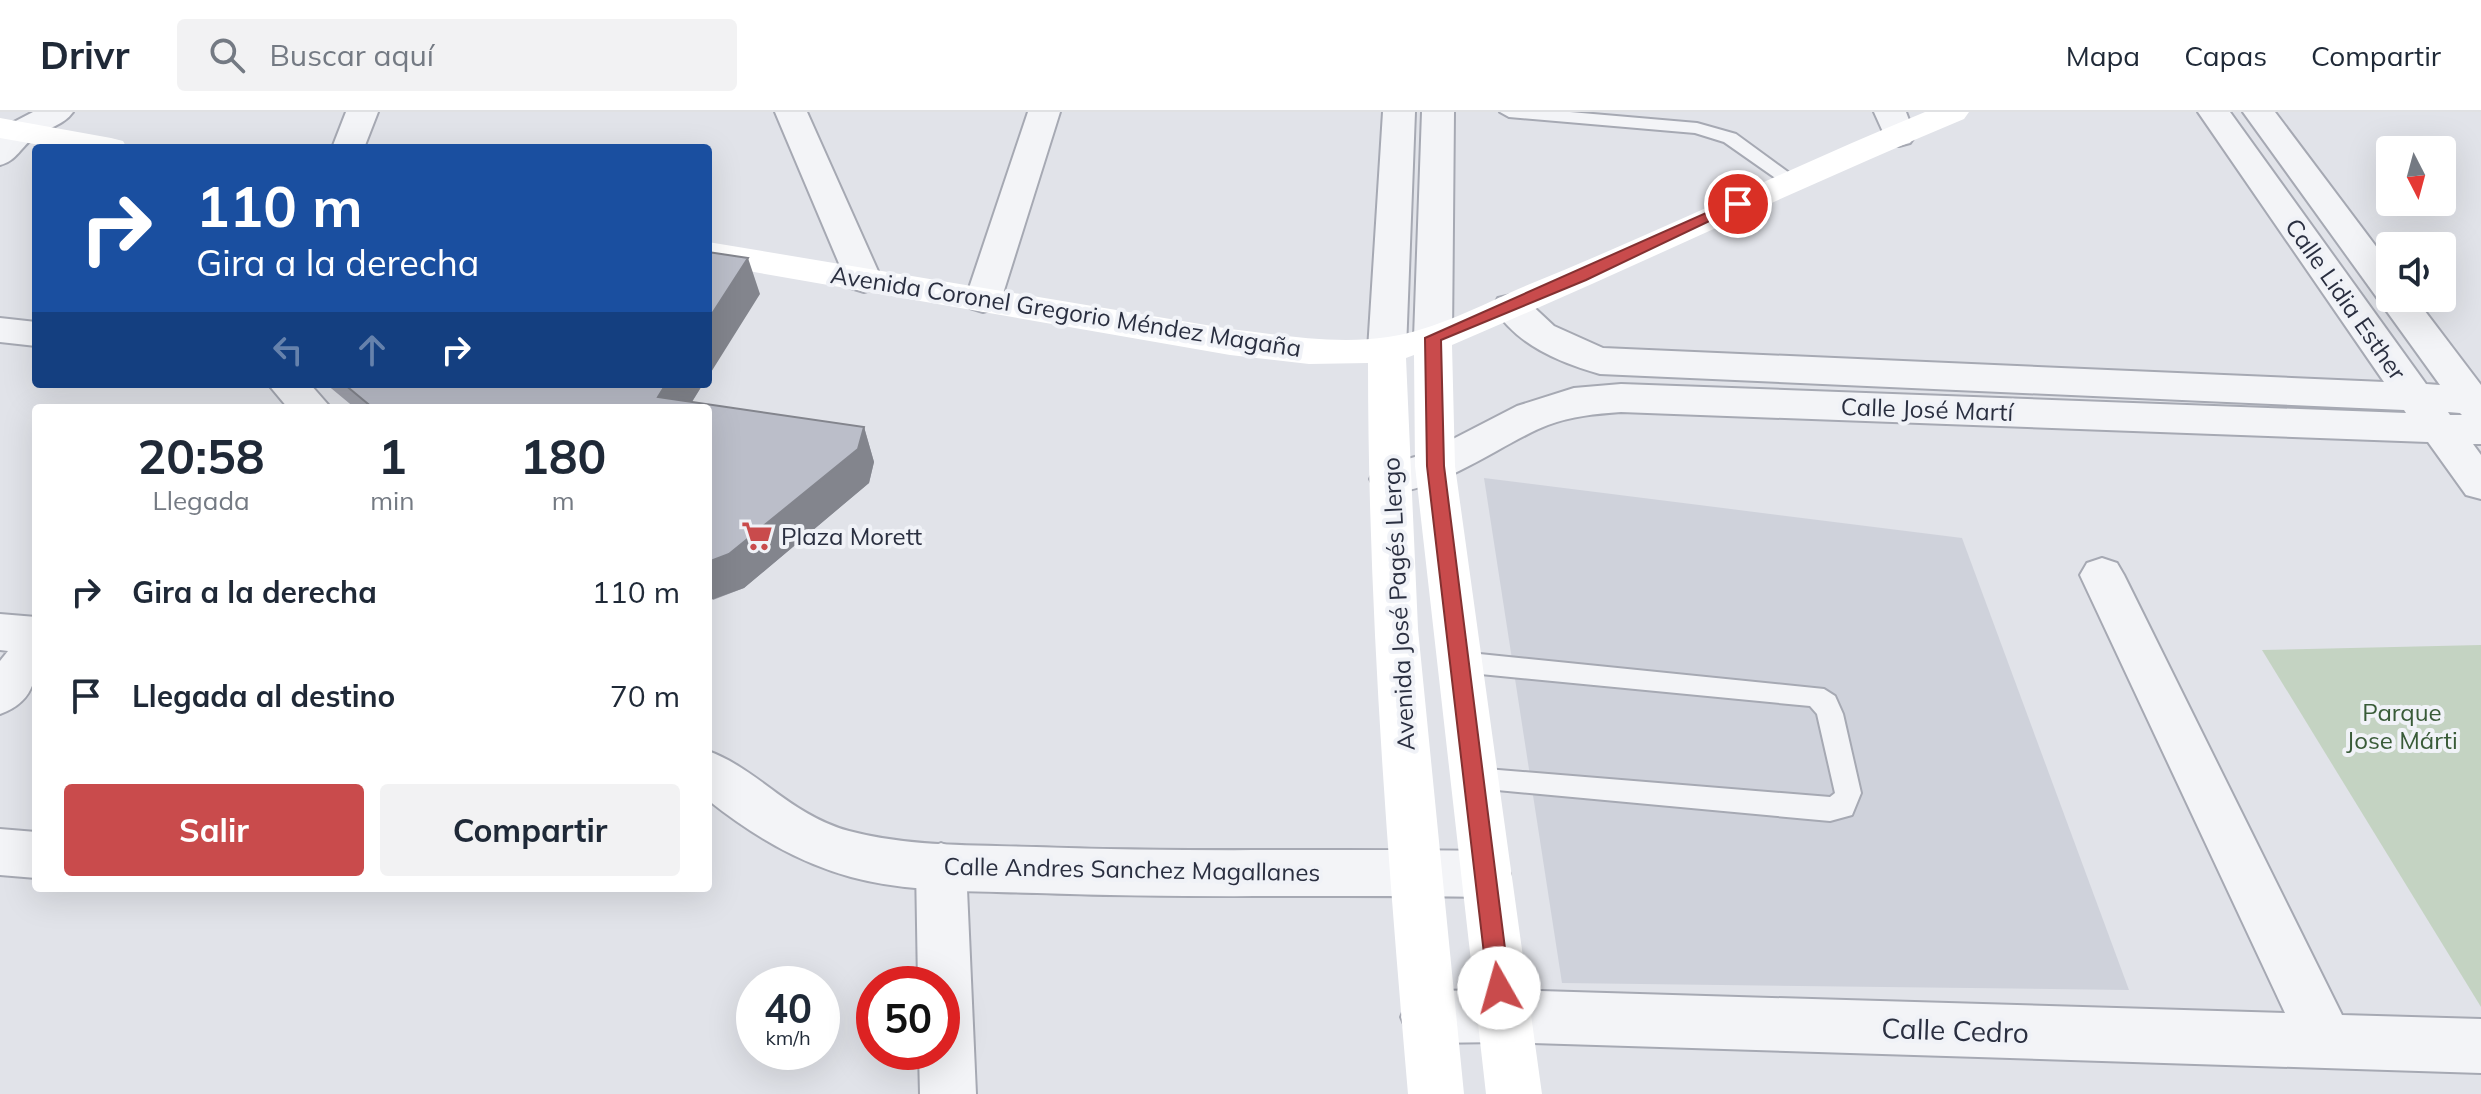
<!DOCTYPE html>
<html lang="es">
<meta charset="utf-8">
<style>
:root{--surface:#fff;--page:#f2f2f3;--text:#1f2937;--muted:#747a83;--line:#e0e1e3;--accent:#c94b4c}
body{margin:0;font-family:Mulish,sans-serif;background:var(--page);color:var(--text);height:100vh;display:flex;flex-direction:column;font-size:30px;white-space:nowrap}
*{box-sizing:border-box;margin:0}
p{font-size:26px;color:var(--muted)}
.icon{flex:none;width:44px;height:44px;fill:none;stroke:currentColor;stroke-width:2;stroke-linecap:round;stroke-linejoin:round}
.map{position:relative;flex:1;overflow:hidden}
.side{position:absolute;left:32px;top:292px;width:680px;height:488px;display:flex;flex-direction:column;background:var(--surface);border-radius:8px;box-shadow:0 8px 32px #0002}
.side>*{flex:none}
.top-card{position:absolute;left:32px;top:32px;width:680px;height:244px;border-radius:8px;box-shadow:0 8px 32px #0002;background:#1a4fa0;color:#fff;overflow:hidden}
.needle{width:52px;rotate:174deg}
.fabs{position:absolute;left:2376px;top:24px;display:grid;gap:16px}
.fabs a{display:grid;place-items:center;width:80px;height:80px;border-radius:8px;background:var(--surface);box-shadow:0 8px 32px #0002;font-size:40px}
.speed{position:absolute;left:736px;top:854px;display:flex;gap:16px;font-size:40px;font-weight:700;text-align:center}
.speed>*{display:grid;place-content:center;width:104px;height:104px;border-radius:50%;background:var(--surface);box-shadow:0 8px 32px #0002;line-height:1}
.speed small{font-size:20px;font-weight:400}
.speed .limit{border:12px solid #d22;background:#fff;color:#111}
.pin{position:absolute;display:grid;place-items:center;width:68px;height:68px;color:#fff;margin:-34px;border:4px solid #fff;border-radius:50%;box-shadow:0 2px 8px #0007}
.me{position:absolute;width:88px;margin:-44px;rotate:353deg;stroke-linejoin:round;filter:drop-shadow(0 0 6px #0008)}
.turn{display:flex;align-items:center;gap:28px;height:168px;padding:0 32px;font-size:36px}
.turn .icon{width:104px;height:104px;stroke-width:2.5}
.turn b{display:block;font-size:56px;line-height:68px}
.lanes{display:flex;align-items:center;height:76px;padding:0 32px;background:#0003;justify-content:center;gap:40px;direction:ltr}
.lanes .off{opacity:.35}
.eta{display:flex;justify-content:space-evenly;align-items:center;height:136px;text-align:center}
.eta b{font-size:48px;font-weight:700;line-height:56px}
.button{display:flex;gap:16px;margin-top:auto;padding:16px 32px}
.button a{flex:1;height:92px;border-radius:8px;background:var(--accent);color:#fff;font-size:32px;font-weight:700;line-height:92px;text-align:center}
.button a+a{background:var(--page);color:var(--text)}
ul{padding:0;list-style:none}
li{display:flex;align-items:center;gap:24px;height:104px;padding:0 32px}
li div{flex:1}
li b{display:block;font-size:30px}
li em{font-style:normal}
header{display:flex;align-items:center;gap:48px;box-sizing:border-box;height:112px;padding:0 40px;background:var(--surface);border-bottom:2px solid var(--line)}
header strong{font-size:38px}
nav{display:flex;gap:44px;margin-inline-start:auto;font-size:28px}
.search{width:560px;height:72px;background:var(--page);display:flex;align-items:center;gap:20px;box-sizing:border-box;padding:0 28px;border-radius:8px;color:var(--muted);font-size:30px}
.map>svg:first-child{display:block}
.built{fill:#cfd2db}
.green{fill:#c4d3c2}
.lines{fill:none;stroke-linecap:round;stroke-linejoin:round}
.service-casing{stroke:#a6a9b3;stroke-width:4}
.minor-casing{stroke:#a6a9b3;stroke-width:4}
.tertiary-casing{stroke:#a6a9b3;stroke-width:4}
.service{fill:#f3f4f7;fill-rule:evenodd}
.minor{fill:#f3f4f7;fill-rule:evenodd}
.tertiary{fill:#f3f4f7;fill-rule:evenodd}
.secondary{fill:#fff;fill-rule:evenodd}
.wall{fill:#a1a3ad}
.shaded-wall{fill:#83858d}
.building{fill:#bbbec9;stroke:#83858d;stroke-width:2}
.route{fill:#c94b4c;stroke:#833131;stroke-width:2}
.labels{text-anchor:middle;dominant-baseline:central;stroke-width:8;stroke-linejoin:round;paint-order:stroke}
.street-label{font-size:24px;fill:#2a2f40;stroke:#f0f2f7}
.poi-label{font-size:24px;fill:#2a2f40;stroke:#f0f2f7;text-anchor:start}
.park-label{font-size:24px;fill:#395b38;stroke:#f0f2f7}
.near-street-label{font-size:28px;fill:#2a2f40;stroke:#f0f2f7}
</style>
<header>
<strong>Drivr</strong>
<div class="search"><svg class="icon" aria-label="search" viewBox="0 0 24 24"><circle cx="10" cy="10" r="6"/><path d="M15 15l6 6"/></svg>Buscar aquí</div>
<nav><a>Mapa</a><a>Capas</a><a>Compartir</a></nav>
</header>
<div class="map">
<svg width="2481" height="982" viewBox="0 0 2481 982">
<rect width="100%" height="100%" fill="#e1e3e9"/>
<path class="built" d="M1484,366L1962,426L2129,878L1562,871Z"/>
<path class="green" d="M2481,533V895L2262,538Z"/>
<g class="lines">
<defs>
<path id="service" d="M1500,0H1570L1697,11L1736,22L1799,68L1790,73L1784,72L1724,30L1695,21L1509,5Z
M1460,540L1824,577L1835,584L1843,602L1861,681L1852,703L1830,709L1465,675L1461,667L1465,659L1474,656L1830,685L1835,681L1817,602L1810,594L1460,560L1451,557L1448,550L1451,543Z"/>
<path id="minor" d="M33,0H73C64,13 47,16 35,25C21,34 17,49 0,53V23L10,12Z
M346,0H378L364,36H332Z
M775,0H807L882,168L877,176L864,180L851,176L846,168Z
M1028,0H1060L1001,188L996,196L983,200L970,196L965,188Z
M1874,0H1906L1915,24L1910,31L1899,34L1888,31Z
M2198,0H2230L2426,272L2440,273L2243,0H2275L2390,153V186H2415L2481,273V332H2473L2481,343V387L2466,383L2428,330L1621,300C1595,302 1572,304 1548,313C1502,330 1424,392 1376,378L1370,367L1376,356L1422,343L1517,294L1574,276L1621,272L2406,301L2404,298L1600,262C1558,250 1517,233 1493,195L1498,186L1511,183L1524,186L1554,214L1603,236L2384,270ZM2448,300L2460,301L2462,303H2450Z
M2102,446L2117,451L2124,463L2342,903L2481,907V961L1503,930L1428,931L1409,924L1401,905L1409,886L1428,879L1503,878L2285,901L2080,463L2087,451Z
M0,502L36,505C36,545 46,586 0,602V549L8,539L0,538Z
M0,717L36,720V766L0,763Z
M941,731L959,738L966,754L976,982H920L919,940H942V872H918L916,754L923,738Z"/>
<path id="tertiary" d="M1383,0H1415L1406,238L1400,247L1387,251L1374,247L1368,238Z
M1422,0H1454L1452,226L1446,235L1433,239L1420,235L1414,226Z
M0,206L36,210V234L0,230Z
M268,272H310L331,296H288Z
M708,639C758,657 790,703 849,719C909,735 975,733 1036,735C1186,741 1335,736 1485,739L1503,746L1510,762L1503,778L1485,785C1336,782 1186,787 1037,781C976,779 911,781 851,765C797,750 752,723 708,688Z"/>
</defs>
<use href="#service" class="service-casing"/>
<use href="#minor" class="minor-casing"/>
<use href="#tertiary" class="tertiary-casing"/>
<use href="#service" class="service"/>
<use href="#minor" class="minor"/>
<use href="#tertiary" class="tertiary"/>
<path class="secondary" d="M1925,0H1969L1964,7C1792,79 1624,160 1452,233L1455,354L1542,982H1486L1415,354L1414,243L1406,246L1418,517L1464,982H1408C1387,739 1368,495 1368,251L1309,252L1230,243L708,152V130L1230,217C1281,223 1336,233 1388,225C1436,218 1485,191 1530,172C1663,118 1792,55 1925,0Z
M0,6L111,26L123,29L127,36H57L0,26Z"/>
</g>
<path class="wall" d="M326,272H703L692,290L864,315L874,350L869,371L744,476L713,488L708,296H355Z"/>
<path class="shaded-wall" d="M748,146L760,182L708,265V208Z
M666,272H703L688,296L658,285Z
M864,315L874,350L869,371L744,476L708,489V450Z"/>
<path class="building" d="M708,140L748,146L708,208Z
M344,272H666L658,285L864,315L858,337L729,442L708,450V296H373Z"/>
<path class="route" d="M1733,89L1745,92L1586,168L1441,228L1444,354L1510,876L1507,883L1499,886L1492,883L1488,876L1427,354L1425,226Z"/>
<defs>
<symbol id="supermarket-bare" viewBox="-9 -9 18 18"><path d="M-6-5.5h2.5l.6 2H6L4.5 2H-2.5L-4.4-4H-6ZM-1.5 3.2a1.3 1.3 0 1 0 .1 0ZM3 3.2a1.3 1.3 0 1 0 .1 0Z" fill="#c94b4c" stroke="#f0f2f7" stroke-width="2.5" paint-order="stroke"/></symbol>
</defs>
<g fill-rule="evenodd">
<use href="#supermarket-bare" x="735" y="402" width="44" height="44"/>
</g>
<g class="labels">
<g class="street-label">
<text transform="translate(2346 187) rotate(55)">Calle Lidia Esther</text>
<text transform="translate(1066 199) rotate(9)">Avenida Coronel Gregorio Méndez Magaña</text>
<text transform="translate(1927 297) rotate(2)">Calle José Martí</text>
<text transform="translate(1398 492) rotate(-93)">Avenida José Pagés Llergo</text>
<text transform="translate(1132 757) rotate(1)">Calle Andres Sanchez Magallanes</text>
</g>
<g class="poi-label">
<text x="781" y="424">Plaza Morett</text>
</g>
<g class="park-label">
<text x="2402" y="600">Parque<tspan x="2402" dy="28">Jose Márti</tspan></text>
</g>
<g class="near-street-label">
<text transform="translate(1955 918) rotate(2)">Calle Cedro</text>
</g>
</g>
</svg>
<div class="fabs">
<a><svg class="needle" viewBox="-14 -14 28 28"><path d="M0-13l5 13h-10z" fill="#e53935"/><path d="M0 13l5-13h-10z" fill="#747a83"/></svg></a>
<a><svg class="icon" aria-label="sound" viewBox="0 0 24 24"><path d="M4 9h4l5-4v14l-5-4H4zM17 9q2 3 0 6"/></svg></a>
</div>
<div class="speed"><div>40<small>km/h</small></div><div class="limit">50</div></div>
<div class="pin" style="left:1738px;top:92px;background:#d93025"><svg class="icon" aria-label="arrive" viewBox="0 0 24 24"><path d="M6 21V4h12l-3 4 3 4H6"/></svg></div>
<svg class="me" style="left:1499px;top:876px" viewBox="-20 -20 40 40"><circle r="19" fill="#fff"/><path d="M0-13L10 11 0 6-10 11z" fill="#c94b4c"/></svg>
<div class="top-card">
<div class="turn"><svg class="icon" aria-label="right" viewBox="0 0 24 24"><path d="M7 20v-9h11M14 6l5 5-5 5"/></svg><div><b>110 m</b>Gira a la derecha</div></div>
<div class="lanes"><svg class="icon off" aria-label="left" viewBox="0 0 24 24"><path d="M17 20v-9H6M10 6l-5 5 5 5"/></svg><svg class="icon off" aria-label="ahead" viewBox="0 0 24 24"><path d="M12 20V5M6 11l6-6 6 6"/></svg><svg class="icon" aria-label="right" viewBox="0 0 24 24"><path d="M7 20v-9h11M14 6l5 5-5 5"/></svg></div>
</div>
<section class="side">
<div class="eta">
<div><b>20:58</b><p>Llegada</p></div>
<div><b>1</b><p>min</p></div>
<div><b>180</b><p>m</p></div>
</div>
<ul>
<li><svg class="icon" aria-label="right" viewBox="0 0 24 24"><path d="M7 20v-9h11M14 6l5 5-5 5"/></svg><div><b>Gira a la derecha</b></div><em>110 m</em></li>
<li><svg class="icon" aria-label="arrive" viewBox="0 0 24 24"><path d="M6 21V4h12l-3 4 3 4H6"/></svg><div><b>Llegada al destino</b></div><em>70 m</em></li>
</ul>
<div class="button"><a>Salir</a><a>Compartir</a></div>
</section>
</div>
